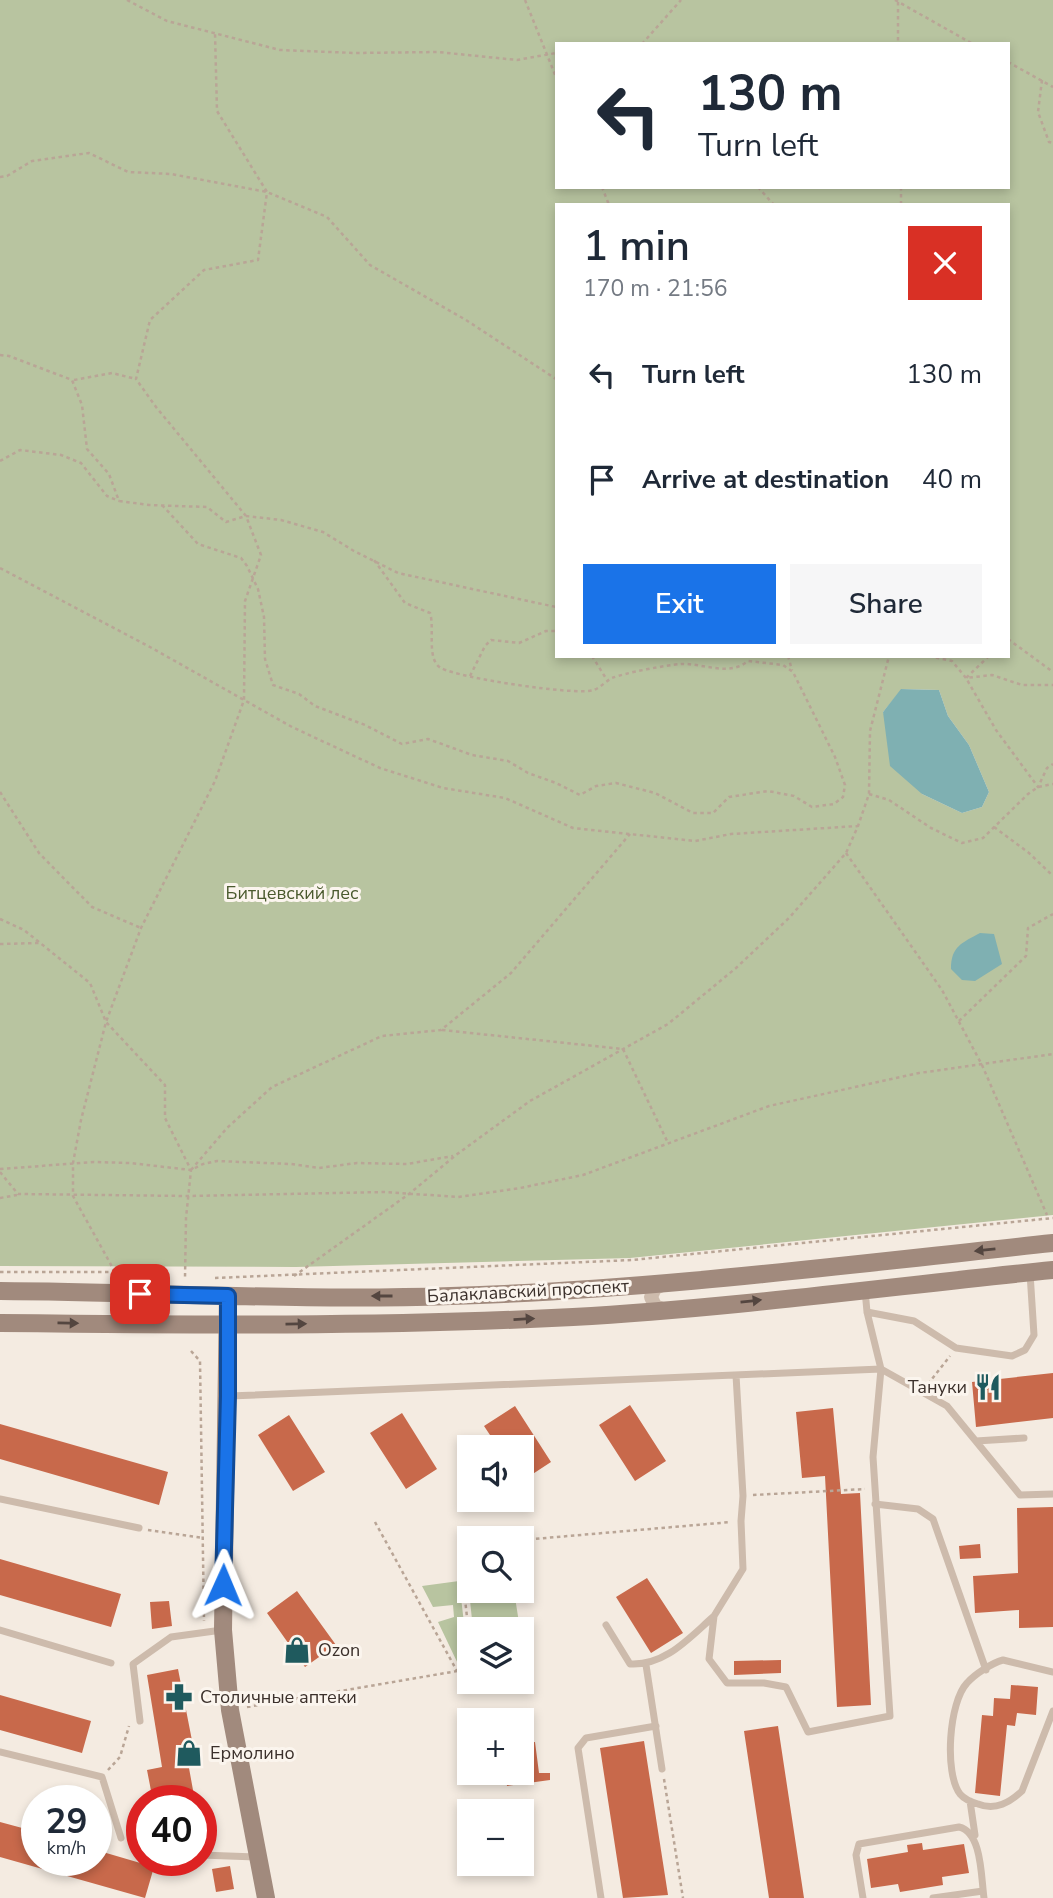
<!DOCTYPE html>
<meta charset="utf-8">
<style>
:root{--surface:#fff;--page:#f6f6f7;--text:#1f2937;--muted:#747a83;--accent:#1a73e8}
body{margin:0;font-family:"Nunito Sans",sans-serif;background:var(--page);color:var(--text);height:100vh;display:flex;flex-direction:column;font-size:26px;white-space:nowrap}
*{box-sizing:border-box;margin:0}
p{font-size:23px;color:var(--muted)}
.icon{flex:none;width:38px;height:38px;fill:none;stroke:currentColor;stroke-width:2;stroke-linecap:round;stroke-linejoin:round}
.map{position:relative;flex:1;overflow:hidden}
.panel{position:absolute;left:555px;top:203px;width:455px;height:455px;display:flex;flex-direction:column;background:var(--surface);border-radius:0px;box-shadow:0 4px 10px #0003}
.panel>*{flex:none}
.hud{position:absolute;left:555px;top:42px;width:455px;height:147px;border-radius:0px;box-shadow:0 4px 10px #0003;background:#fff;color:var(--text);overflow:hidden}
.fabs{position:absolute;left:457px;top:1435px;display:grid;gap:14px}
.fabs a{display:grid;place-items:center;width:77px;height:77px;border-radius:0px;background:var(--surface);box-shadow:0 4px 10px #0003;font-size:35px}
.speed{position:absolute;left:21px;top:1785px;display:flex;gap:14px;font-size:35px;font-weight:700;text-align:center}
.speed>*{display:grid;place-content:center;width:91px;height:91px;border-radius:50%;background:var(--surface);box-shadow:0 4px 10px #0003;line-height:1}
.speed small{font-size:18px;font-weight:400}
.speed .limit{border:10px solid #d22;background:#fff;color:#111}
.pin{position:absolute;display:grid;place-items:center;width:60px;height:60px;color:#fff;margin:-30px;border-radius:14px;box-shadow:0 4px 10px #0006}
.me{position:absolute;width:77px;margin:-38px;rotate:1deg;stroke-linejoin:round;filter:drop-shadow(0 0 5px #0008)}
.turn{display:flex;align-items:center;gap:24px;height:147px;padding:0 28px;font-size:32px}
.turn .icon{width:91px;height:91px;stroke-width:2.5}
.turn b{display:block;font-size:49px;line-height:60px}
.round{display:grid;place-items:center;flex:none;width:74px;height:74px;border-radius:0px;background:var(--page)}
.head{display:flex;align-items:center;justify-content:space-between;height:119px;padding:0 28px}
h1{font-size:42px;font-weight:600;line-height:52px}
.action{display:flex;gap:14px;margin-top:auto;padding:14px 28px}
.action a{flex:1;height:80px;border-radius:0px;background:var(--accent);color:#fff;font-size:28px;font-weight:600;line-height:80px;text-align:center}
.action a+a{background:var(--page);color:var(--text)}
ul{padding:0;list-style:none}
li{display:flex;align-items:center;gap:21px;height:105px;padding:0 28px}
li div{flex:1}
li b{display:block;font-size:26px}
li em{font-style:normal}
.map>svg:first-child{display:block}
.green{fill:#b8c4a0;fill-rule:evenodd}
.water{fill:#7fb0b2}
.building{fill:#c8694b}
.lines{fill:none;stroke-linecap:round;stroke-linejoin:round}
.path{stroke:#b9a596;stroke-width:2.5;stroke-dasharray:3.5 3.5;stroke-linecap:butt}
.lane{stroke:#cdbbac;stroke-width:7}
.street{stroke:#cdbbac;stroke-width:14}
.secondary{stroke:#a18a7d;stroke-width:18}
.oneway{fill:#544640}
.route-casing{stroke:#114b97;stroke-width:18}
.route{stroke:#1a73e8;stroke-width:12}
.labels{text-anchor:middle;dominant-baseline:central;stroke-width:6;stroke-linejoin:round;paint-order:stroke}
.park-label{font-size:18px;fill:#4a5a2e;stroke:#fbf5ee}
.street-label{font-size:18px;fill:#3b302b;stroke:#fbf5ee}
.poi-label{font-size:18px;fill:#3b302b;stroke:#fbf5ee;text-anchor:start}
</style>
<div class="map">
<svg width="1053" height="1898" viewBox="0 0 1053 1898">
<rect width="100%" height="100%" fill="#f4ebe1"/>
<path class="green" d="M0,0H1053V1215L630,1258L296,1267L0,1266ZM556,44H1008V187H556ZM556,205H1008V656H556ZM902,689L939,690L948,716L969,745L989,792L982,807L962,813L922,794L883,712Z
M459,1581L469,1665L459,1666L438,1622L454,1617L453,1605L433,1607L422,1586Z
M469,1591H514L520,1629H473Z"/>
<path class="water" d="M901,689L939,690L948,716L969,745L989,792L982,807L962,813L922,794L890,766L883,712Z
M980,933L994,934L1002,964L975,981L962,980L951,969C951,946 962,943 980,933Z"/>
<path class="building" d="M1053,1373V1418L976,1427L972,1382Z
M630,1405L666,1461L635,1481L599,1425Z
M515,1406L551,1462L522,1481V1447H498L484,1426Z
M833,1408L841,1494L860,1493L871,1705L837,1707L825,1476L802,1478L796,1412Z
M402,1413L437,1469L406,1489L370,1433Z
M289,1415L325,1472L293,1491L258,1435Z
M0,1424L168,1472L159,1505L0,1459Z
M1053,1507V1627L1019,1628V1610L975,1613L973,1576L1018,1573L1017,1508Z
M980,1544L981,1558L960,1559L959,1546Z
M0,1559L121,1594L111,1627L0,1595Z
M647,1578L683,1633L651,1653L616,1597Z
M297,1591L336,1645L305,1667L267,1613Z
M169,1601L172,1626L152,1629L150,1602Z
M781,1660V1673L734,1675V1661Z
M178,1669L197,1766L189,1768L195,1801H153L147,1770L162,1767L147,1675Z
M1011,1685L1038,1687L1036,1715L1017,1713L1015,1726L1007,1725L1000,1796L975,1793L982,1715L993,1716L994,1698L1010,1699Z
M0,1695L91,1721L82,1753L0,1730Z
M778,1726L804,1898H769L744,1731Z
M644,1741L668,1895L623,1898L600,1748Z
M535,1742L539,1773H550V1780L507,1786L505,1773H522V1743Z
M0,1822L37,1832V1860H96V1850L154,1867L145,1898L0,1857Z
M922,1843L923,1850L964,1844L969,1873L942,1877L943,1885L900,1892L898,1884L871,1888L867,1859L908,1852L907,1845Z
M230,1866L234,1889L216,1892L212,1869Z"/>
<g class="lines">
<path class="path" d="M127,0L167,21L280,50L355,53L438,52L517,60L556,53
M525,0L556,77
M895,0L973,44
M898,2V44
M642,44L681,0
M1008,62L1053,87
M1042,80L1038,112L1049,142L1053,143
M0,177L7,176L32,161L89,153L128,172L171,174L267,192L327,217L370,265L466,320L556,379
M602,187L609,205
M758,187L774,205
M901,187V205
M0,355L9,356L72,380L82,405L87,449L109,474L119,501L149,505L207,507L226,522L246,516L281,520L323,532L354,551L398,573L556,607
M74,380L112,373L136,379
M0,461L20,450L61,455L81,463L107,496L119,501
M162,505L198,544L241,558L247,566L258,589L264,617L265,659L273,685L299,694L315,706L365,725L402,744L428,739L472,755L508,761L528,773L556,783L580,795L596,786L616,783L655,793L693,813H713L729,797L768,791L794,796L812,807L834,804L843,797L845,785L835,757L793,672L783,665L748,661C729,677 703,663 681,664C667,665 624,673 612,678C606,681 601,687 594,690C576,696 459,678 441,668C426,660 435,628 430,613L405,603L374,560
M0,568L150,647L292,727L380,768L443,788L505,798L573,828L695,841L731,834L858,826
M1008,639L1053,672
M592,656L607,680
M788,656L792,670
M929,656L952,661L966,678L992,675L1022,685H1053
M989,656L966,678L996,730L1038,787L1047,768L1053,764
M470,676L485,646L491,640L519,643L546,631H556
M0,792L39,853L92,907L141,928
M869,794L889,800L931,828L962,843L983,838L1028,794L1038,787L1053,784
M994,827L1029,853L1053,876
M846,853L942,990L982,1065L1047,1215
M0,919L24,930L90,983L106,1022L165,1085V1118L191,1170L186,1218L185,1278
M0,944L39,943
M959,1021L1026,956L1028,928L1053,914
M442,1030L623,1049L668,1143
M0,1169L94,1162L130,1163L191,1170L203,1164L217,1161L291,1164L319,1168L357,1163L407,1164L453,1156
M191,1170L227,1128L272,1087L382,1036L441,1030L511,973L630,834
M0,1172L18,1194L189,1196L385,1192L458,1197L520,1188L583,1175L769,1106L919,1073L1053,1054
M0,1198L17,1195
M0,1272H115L163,1276
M115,1272L73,1196V1163L81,1120L106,1022L141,928L215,781L244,700L245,601L261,555L246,516L156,407L136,379L150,320L204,270L258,260L267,192L217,111L215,33
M294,1276L409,1194L456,1155L530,1101L668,1024L736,968L789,918L846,853L858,826L869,794L870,731L889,656
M215,1278L632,1260L1053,1218
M191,1351L200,1361L204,1621
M928,1384L950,1356
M753,1495L865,1489
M375,1522L457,1671
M148,1530L203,1538
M522,1540L731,1522
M469,1544L459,1545L469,1635
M247,1707L469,1669
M108,1770L120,1757L129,1726
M664,1779L683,1898
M130,1841L142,1845"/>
<path class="lane" d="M867,1312L914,1321L956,1348L1012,1356L1025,1350L1034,1335L1030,1273
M736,1375L743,1496L741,1521L743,1569L714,1616L709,1659L727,1683H764L786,1687L808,1732L890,1716L873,1457L881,1369L867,1312L865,1290
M229,1396L881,1369L947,1406L1020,1495L1053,1494
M976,1441L1024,1438
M0,1499L139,1528
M875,1504L918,1509L933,1519L986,1670
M606,1625L630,1664C665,1666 689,1638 713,1617
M0,1630L111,1663
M646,1665L662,1769
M1053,1672L1003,1660C992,1663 975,1674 967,1683C949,1702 944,1773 960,1794C965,1800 971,1802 978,1804C996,1811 1010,1802 1022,1791L1053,1711
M140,1721L133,1664L171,1637L222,1630
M0,1752L102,1777L121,1838
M970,1801L975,1835
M201,1855L256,1857
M601,1898L578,1748L586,1738L656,1726
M863,1898L856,1855L859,1844L959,1827C982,1832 981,1877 984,1898
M933,1898L983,1891"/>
<path class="street" d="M664,1284L655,1288L651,1297L655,1306L665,1310"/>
<path class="secondary" d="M0,1291C150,1292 301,1301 451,1296C652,1290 853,1264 1053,1243
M228,1296L223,1630L230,1710L266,1898
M0,1323C191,1325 382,1327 573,1317C733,1308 893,1286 1053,1270"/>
</g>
<defs><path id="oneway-solid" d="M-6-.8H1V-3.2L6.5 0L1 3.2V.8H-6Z" transform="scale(1.75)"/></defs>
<g class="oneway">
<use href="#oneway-solid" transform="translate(985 1250) rotate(174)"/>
<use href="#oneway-solid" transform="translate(382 1296) rotate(-180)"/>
<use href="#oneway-solid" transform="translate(751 1301) rotate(-6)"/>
<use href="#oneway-solid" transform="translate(524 1319) rotate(-3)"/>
<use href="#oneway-solid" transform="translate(68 1323) rotate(1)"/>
<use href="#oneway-solid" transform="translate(296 1324) rotate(-1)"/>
</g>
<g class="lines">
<defs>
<path id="route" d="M140,1294L228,1296V1396L223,1585"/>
</defs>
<use href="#route" class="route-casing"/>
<use href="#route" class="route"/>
</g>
<defs>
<symbol id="restaurant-bare" viewBox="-9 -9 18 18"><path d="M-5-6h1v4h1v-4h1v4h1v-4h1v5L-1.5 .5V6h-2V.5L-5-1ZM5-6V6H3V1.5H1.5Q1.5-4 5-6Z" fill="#1f5a5e" stroke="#fbf5ee" stroke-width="2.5" paint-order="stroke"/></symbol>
<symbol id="shop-bare" viewBox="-9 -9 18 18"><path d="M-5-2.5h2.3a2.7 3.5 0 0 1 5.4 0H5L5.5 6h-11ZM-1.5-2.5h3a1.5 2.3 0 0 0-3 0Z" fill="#1f5a5e" stroke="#fbf5ee" stroke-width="2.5" paint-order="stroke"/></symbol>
<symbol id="pharmacy-bare" viewBox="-9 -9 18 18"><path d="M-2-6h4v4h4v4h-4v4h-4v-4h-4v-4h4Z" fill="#1f5a5e" stroke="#fbf5ee" stroke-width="2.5" paint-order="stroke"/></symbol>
</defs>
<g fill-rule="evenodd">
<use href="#restaurant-bare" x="969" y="1368" width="38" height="38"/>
<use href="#shop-bare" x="278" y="1631" width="38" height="38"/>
<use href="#pharmacy-bare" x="160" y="1678" width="38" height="38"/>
<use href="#shop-bare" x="170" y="1734" width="38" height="38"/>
</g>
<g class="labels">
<g class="park-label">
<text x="292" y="893">Битцевский лес</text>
</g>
<g class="street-label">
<text transform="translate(528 1291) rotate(-3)">Балаклавский проспект</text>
</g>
<g class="poi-label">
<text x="967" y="1387" text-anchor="end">Тануки</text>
<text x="318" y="1650">Ozon</text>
<text x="200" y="1697">Столичные аптеки</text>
<text x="210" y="1753">Ермолино</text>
</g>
</g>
</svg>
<div class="fabs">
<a><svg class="icon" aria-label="sound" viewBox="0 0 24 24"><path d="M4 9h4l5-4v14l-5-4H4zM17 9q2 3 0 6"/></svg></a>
<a><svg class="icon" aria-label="search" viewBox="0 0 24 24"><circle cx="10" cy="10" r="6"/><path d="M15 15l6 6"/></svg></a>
<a><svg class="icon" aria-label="layers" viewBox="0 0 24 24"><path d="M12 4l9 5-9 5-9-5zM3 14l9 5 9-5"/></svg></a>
<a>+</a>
<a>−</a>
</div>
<div class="speed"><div>29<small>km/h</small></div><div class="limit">40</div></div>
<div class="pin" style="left:140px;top:1294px;background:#d93025"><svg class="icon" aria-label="arrive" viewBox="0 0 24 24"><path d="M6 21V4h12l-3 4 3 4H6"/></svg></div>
<svg class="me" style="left:223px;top:1585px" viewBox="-20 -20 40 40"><path d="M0-17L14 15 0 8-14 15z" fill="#1a73e8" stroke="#fff" stroke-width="4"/></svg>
<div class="hud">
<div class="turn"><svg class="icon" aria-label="left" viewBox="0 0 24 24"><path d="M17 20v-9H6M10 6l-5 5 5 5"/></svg><div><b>130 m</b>Turn left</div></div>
</div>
<section class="panel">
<div class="head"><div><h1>1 min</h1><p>170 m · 21:56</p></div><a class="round" style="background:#d93025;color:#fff"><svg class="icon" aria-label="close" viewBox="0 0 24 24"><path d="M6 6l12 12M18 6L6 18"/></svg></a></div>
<ul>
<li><svg class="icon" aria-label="left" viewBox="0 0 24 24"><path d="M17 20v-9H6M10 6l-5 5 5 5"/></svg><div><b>Turn left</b></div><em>130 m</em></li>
<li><svg class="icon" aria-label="arrive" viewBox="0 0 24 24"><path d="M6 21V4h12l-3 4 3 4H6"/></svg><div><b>Arrive at destination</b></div><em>40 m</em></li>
</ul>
<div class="action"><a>Exit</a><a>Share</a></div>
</section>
</div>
